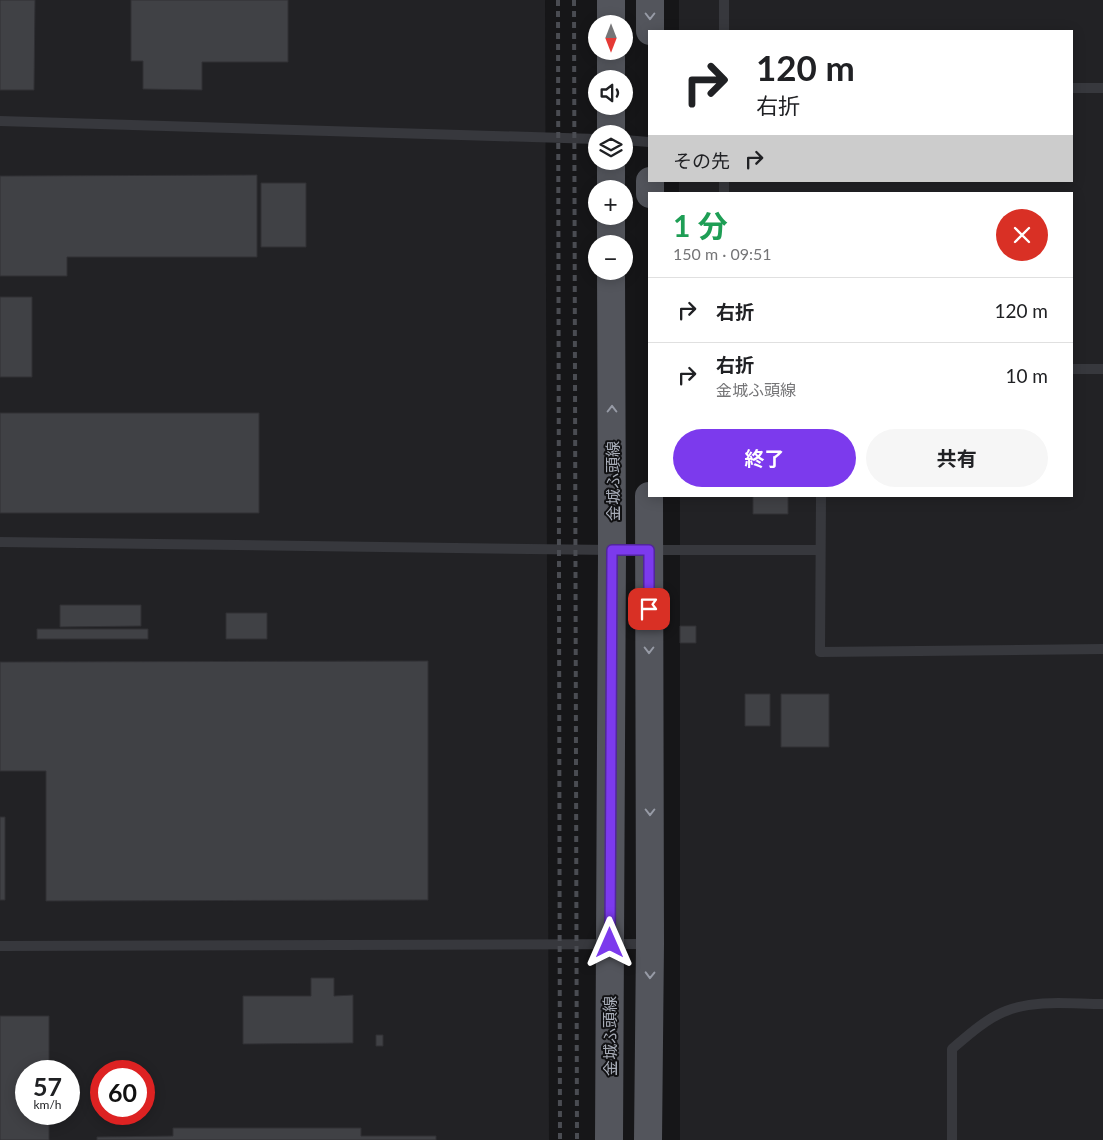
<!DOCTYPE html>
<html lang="ja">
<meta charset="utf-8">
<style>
:root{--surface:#fff;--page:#f6f6f6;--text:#202124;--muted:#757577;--line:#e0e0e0;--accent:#7c3aed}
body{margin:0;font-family:Lato,"Noto Sans JP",sans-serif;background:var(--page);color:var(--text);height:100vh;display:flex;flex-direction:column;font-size:19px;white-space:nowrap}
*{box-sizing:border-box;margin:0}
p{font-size:16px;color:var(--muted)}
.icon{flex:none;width:28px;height:28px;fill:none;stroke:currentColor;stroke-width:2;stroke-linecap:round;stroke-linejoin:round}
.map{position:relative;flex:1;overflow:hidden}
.panel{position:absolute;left:648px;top:192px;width:425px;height:305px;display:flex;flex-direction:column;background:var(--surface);border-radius:0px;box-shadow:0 2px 12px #0003}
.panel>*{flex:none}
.hud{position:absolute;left:648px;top:30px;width:425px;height:152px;border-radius:0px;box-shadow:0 2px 12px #0003;background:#fff;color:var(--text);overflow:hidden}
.needle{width:32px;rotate:180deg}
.tools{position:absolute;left:588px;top:15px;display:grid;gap:10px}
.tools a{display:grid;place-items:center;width:45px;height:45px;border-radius:50%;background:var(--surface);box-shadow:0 2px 12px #0003;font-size:25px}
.speed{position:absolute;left:15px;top:1060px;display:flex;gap:10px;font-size:25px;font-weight:700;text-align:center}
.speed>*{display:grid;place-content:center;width:65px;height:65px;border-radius:50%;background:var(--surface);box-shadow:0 2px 12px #0003;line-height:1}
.speed small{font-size:12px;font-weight:400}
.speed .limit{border:8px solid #d22;background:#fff;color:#111}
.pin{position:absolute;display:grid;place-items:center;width:42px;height:42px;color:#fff;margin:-21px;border-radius:10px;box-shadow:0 2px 8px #0006}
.me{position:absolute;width:55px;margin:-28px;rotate:0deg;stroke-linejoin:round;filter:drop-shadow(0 0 4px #0008)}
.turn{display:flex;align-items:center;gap:18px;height:105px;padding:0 25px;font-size:22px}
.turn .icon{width:65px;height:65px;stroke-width:2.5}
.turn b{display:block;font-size:35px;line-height:42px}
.then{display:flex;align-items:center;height:48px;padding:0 25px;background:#0003;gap:10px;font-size:19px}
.round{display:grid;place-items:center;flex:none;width:52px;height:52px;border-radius:26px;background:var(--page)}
.summary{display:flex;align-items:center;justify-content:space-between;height:85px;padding:0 25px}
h1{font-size:30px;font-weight:700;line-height:38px;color:#1e9e55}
.cta{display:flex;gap:10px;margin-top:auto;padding:10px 25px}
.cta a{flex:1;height:58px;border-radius:30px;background:var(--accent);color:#fff;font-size:20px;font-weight:700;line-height:58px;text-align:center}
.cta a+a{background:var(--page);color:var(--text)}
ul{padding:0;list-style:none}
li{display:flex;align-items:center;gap:15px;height:65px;padding:0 25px;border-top:1px solid var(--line)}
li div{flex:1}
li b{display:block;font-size:19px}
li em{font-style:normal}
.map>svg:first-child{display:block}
.built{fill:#222225;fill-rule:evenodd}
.building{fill:#404145;stroke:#303034}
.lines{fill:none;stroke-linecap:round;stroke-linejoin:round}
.service{stroke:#37383d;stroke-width:10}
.primary{stroke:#53555c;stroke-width:28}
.rail{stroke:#4a4c52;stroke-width:4;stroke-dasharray:6 5;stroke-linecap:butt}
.oneway{stroke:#979ba6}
.route-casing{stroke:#51269a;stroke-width:12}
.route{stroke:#7c3aed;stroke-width:9}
.labels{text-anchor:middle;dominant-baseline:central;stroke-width:4;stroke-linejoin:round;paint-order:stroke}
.street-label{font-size:16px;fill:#a8adb8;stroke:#111113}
</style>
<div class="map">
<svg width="1103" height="1140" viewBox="0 0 1103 1140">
<rect width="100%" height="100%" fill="#161618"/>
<path class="built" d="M0,0H545L549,1140H0ZM26,1071H69V1114H26ZM101,1071H144V1114H101Z
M679,0H1103V1140H680V496H1071V194H679V181H1071V31H679Z"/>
<path class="building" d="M0,0H35L34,90H0Z
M131,0H288V62H202V90L143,89V61H131Z
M257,175V257H67V276H0V176Z
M261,183H306V247H261Z
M0,297H32V377H0Z
M0,413H259V513H0Z
M753,496H788V514H753Z
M60,605H141V626L60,627Z
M226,613H267V639H226Z
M680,626H696V643H680Z
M37,629H148V639H37Z
M428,661V900L46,901V771H0V662Z
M745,694H770V726H745Z
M781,694H829V747H781Z
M0,817H5V900H0Z
M311,978H334V996L353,995V1043L243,1044V996H311Z
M0,1016H49V1071H26V1114H49V1140H0Z
M376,1035H383V1046H376Z
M173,1128H361V1136H436V1140H97V1137L173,1136Z"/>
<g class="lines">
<path class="service" d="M724,31V0
M1071,88H1103
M0,121L596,139
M624,140L649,142
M724,194V181
M1071,369H1103
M821,496L820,652L1103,649
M0,542L612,550H820
M0,946L649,944
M952,1140V1049C967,1036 987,1018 1006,1011C1036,999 1071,1004 1103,1004"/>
<path class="primary" d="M611,0V24
M650,0V31
M611,51V79
M611,106V134
M611,161V189
M650,194V181
M611,216V244
M609,1140L612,550L611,271
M648,1140L650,944L649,496"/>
<path class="rail" d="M558,0L560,1140
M574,0L577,1140"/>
</g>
<defs><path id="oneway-chevron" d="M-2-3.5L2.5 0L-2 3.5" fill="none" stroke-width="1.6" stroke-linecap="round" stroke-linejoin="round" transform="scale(1.25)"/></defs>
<g class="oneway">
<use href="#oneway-chevron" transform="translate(650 16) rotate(90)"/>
<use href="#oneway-chevron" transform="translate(612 409) rotate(-90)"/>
<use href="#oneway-chevron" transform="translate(649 650) rotate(90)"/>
<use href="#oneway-chevron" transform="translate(650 812) rotate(90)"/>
<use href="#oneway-chevron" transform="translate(650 975) rotate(91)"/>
</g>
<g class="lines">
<defs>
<path id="route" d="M610,943L612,550H649V609"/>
</defs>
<use href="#route" class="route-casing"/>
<use href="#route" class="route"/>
</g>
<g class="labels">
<g class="street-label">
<text transform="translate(612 481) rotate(-90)">金城ふ頭線</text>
<text transform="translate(609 1036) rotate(-90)">金城ふ頭線</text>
</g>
</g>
</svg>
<div class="tools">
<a><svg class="needle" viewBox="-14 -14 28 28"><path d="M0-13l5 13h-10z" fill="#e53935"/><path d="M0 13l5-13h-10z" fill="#757577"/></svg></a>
<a><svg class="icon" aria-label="sound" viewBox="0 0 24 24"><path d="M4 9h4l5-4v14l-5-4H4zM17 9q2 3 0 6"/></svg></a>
<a><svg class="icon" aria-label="layers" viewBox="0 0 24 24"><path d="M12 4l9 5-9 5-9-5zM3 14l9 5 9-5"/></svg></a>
<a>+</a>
<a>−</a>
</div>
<div class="speed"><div>57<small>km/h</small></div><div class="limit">60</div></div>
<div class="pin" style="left:649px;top:609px;background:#d93025"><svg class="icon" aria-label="arrive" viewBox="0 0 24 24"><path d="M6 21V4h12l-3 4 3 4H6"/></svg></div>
<svg class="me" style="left:610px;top:943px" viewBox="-20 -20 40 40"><path d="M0-17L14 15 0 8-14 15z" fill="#7c3aed" stroke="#fff" stroke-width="4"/></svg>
<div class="hud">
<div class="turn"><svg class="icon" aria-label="right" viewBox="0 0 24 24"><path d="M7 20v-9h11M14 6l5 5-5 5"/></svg><div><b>120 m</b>右折</div></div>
<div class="then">その先<svg class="icon" aria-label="right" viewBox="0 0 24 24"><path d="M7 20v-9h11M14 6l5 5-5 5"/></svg></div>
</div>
<section class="panel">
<div class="summary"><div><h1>1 分</h1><p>150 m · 09:51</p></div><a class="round" style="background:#d93025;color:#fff"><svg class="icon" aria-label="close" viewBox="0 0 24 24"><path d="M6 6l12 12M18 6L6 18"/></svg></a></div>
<ul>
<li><svg class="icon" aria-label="right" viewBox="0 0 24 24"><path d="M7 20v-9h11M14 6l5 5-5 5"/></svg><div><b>右折</b></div><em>120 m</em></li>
<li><svg class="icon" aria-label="right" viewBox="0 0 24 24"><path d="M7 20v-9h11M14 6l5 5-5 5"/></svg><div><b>右折</b><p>金城ふ頭線</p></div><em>10 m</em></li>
</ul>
<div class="cta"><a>終了</a><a>共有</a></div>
</section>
</div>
